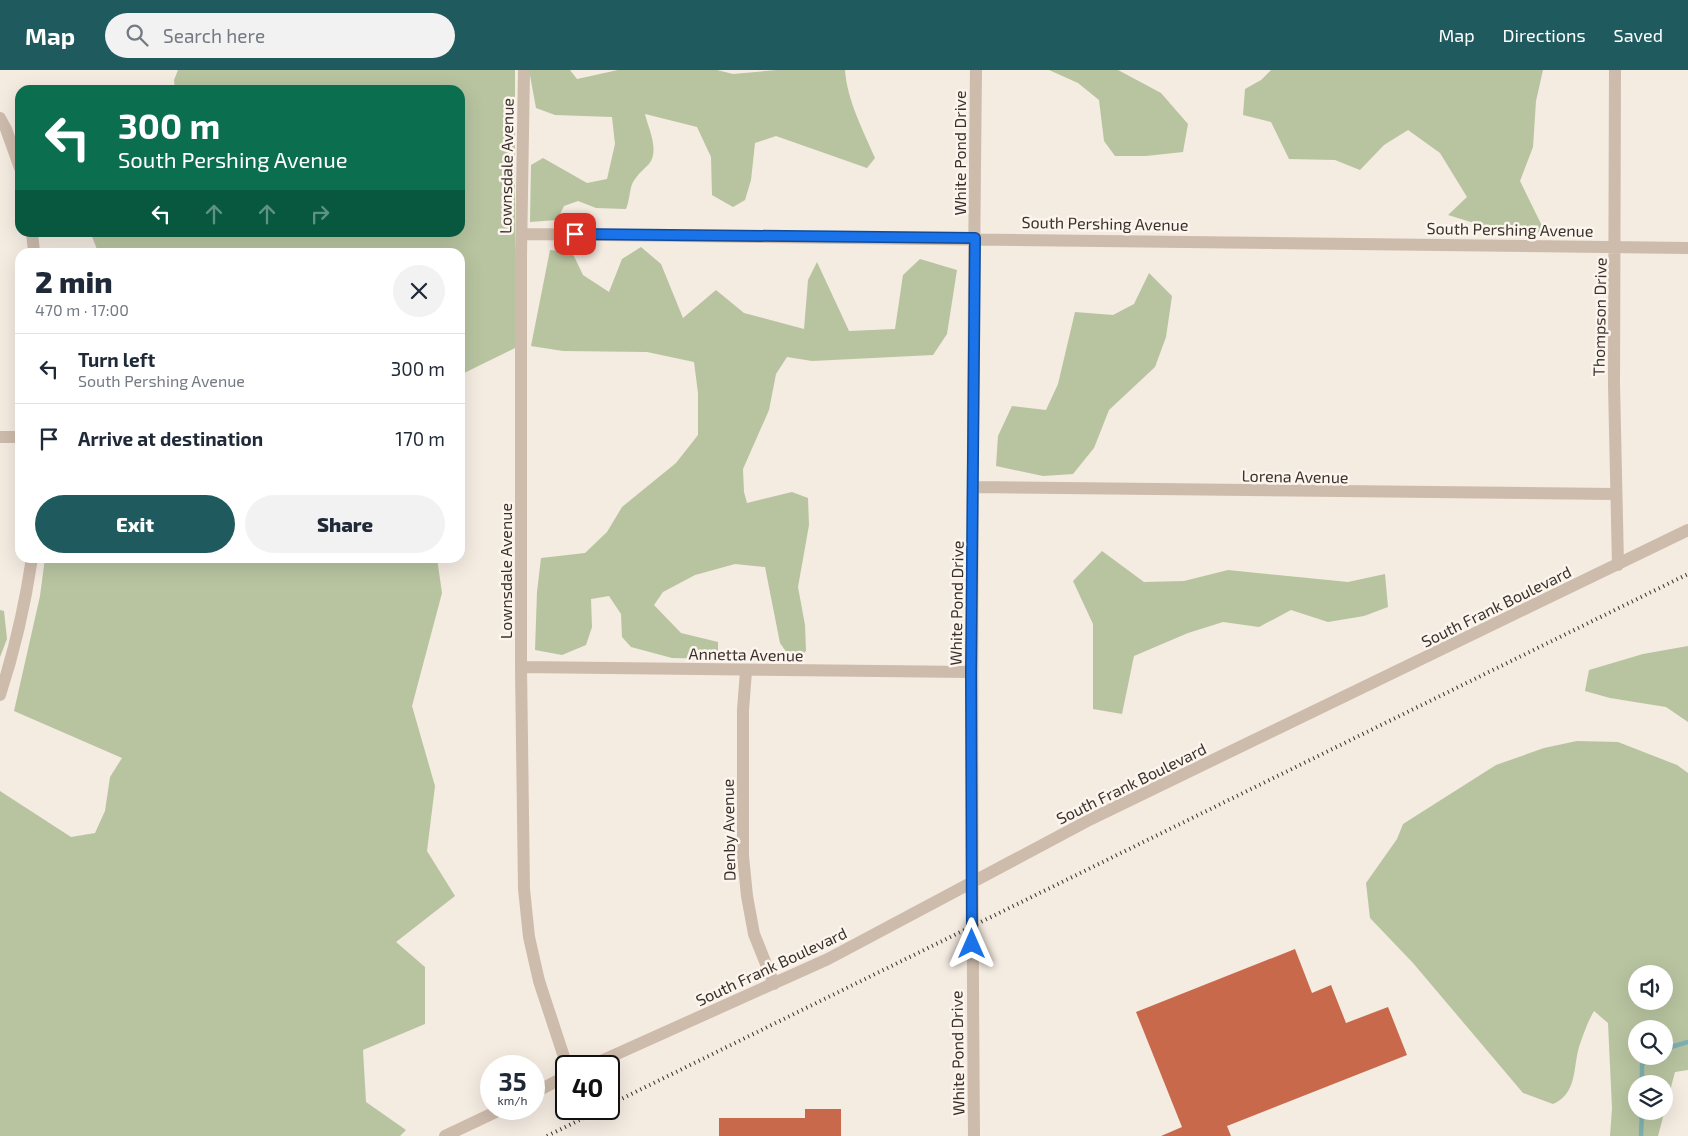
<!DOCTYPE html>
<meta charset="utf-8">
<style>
:root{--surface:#fff;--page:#f2f2f3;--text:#1f2937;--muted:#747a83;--line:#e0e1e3;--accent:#1f5a5e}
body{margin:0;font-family:"Exo 2",sans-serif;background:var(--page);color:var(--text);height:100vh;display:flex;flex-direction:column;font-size:19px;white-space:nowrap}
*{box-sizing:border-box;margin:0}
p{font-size:16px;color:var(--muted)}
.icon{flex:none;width:28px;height:28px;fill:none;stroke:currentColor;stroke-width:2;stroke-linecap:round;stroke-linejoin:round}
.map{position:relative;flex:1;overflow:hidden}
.sheet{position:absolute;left:15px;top:178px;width:450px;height:315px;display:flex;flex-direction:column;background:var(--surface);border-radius:15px;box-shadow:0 5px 20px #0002}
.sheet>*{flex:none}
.banner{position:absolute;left:15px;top:15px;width:450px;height:152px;border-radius:15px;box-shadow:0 5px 20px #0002;background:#0b6e4f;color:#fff;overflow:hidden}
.controls{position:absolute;left:1628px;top:895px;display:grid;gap:10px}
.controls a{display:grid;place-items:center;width:45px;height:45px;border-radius:50%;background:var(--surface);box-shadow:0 5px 20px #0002;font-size:25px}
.speed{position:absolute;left:480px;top:985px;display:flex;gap:10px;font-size:25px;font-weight:700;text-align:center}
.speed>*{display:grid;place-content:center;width:65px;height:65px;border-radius:50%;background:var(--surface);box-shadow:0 5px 20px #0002;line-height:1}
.speed small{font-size:12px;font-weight:400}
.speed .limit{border:2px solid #111;border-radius:8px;background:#fff;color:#111}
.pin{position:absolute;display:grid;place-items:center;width:42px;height:42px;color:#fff;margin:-21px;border-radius:10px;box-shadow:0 2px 8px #0006}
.me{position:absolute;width:55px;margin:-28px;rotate:0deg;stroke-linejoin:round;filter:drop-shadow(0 0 4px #0008)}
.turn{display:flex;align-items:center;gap:18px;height:105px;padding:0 20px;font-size:22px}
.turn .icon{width:65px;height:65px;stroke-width:2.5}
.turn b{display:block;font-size:35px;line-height:42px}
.lanes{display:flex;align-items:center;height:48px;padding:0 20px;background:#0003;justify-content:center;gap:25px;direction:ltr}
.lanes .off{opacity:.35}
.round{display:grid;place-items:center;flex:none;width:52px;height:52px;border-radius:26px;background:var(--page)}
.summary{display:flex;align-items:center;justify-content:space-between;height:85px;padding:0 20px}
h1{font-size:30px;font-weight:800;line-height:38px}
.action{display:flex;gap:10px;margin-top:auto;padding:10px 20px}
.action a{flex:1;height:58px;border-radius:30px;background:var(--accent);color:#fff;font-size:20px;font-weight:800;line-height:58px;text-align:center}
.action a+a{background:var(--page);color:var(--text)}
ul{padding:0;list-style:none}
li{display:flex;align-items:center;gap:15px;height:70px;padding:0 20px;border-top:1px solid var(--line)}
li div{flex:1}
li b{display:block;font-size:19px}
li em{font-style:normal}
header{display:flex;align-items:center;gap:30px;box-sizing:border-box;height:70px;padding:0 25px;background:var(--accent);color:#fff}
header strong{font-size:24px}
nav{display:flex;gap:28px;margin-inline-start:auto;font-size:18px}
.search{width:350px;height:45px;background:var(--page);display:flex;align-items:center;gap:12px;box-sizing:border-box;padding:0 18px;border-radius:28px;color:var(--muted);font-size:19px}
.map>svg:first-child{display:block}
.green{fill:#b8c4a0;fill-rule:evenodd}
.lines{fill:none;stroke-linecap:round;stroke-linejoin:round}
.stream{stroke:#7fb0b2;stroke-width:4.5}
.building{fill:#c8694b}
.minor{stroke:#cdbbac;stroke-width:12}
.rail{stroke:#3b302b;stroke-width:4;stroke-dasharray:1 4;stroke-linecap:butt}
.route-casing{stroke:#114b97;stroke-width:12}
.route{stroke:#1a73e8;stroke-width:9}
.labels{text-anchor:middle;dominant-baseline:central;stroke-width:5;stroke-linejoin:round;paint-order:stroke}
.street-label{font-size:16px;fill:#3b302b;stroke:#fbf5ee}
</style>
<header>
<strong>Map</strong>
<div class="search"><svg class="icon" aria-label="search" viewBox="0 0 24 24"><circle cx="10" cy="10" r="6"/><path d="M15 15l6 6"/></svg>Search here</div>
<nav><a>Map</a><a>Directions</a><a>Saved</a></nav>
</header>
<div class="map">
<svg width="1688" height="1066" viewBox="0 0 1688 1066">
<rect width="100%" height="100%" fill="#f4ebe1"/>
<path class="green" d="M178,0H515V278L460,305V182H182L176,178L142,182H98L91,164L93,162H460V20H175L174,10Z
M529,0H570L577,9L618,0H717L733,4L777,0H845C847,30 863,60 875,88L867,98L776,66L755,73L751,110L745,130L733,137L712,125L711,87L697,57L645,44C648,58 660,80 649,94C643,100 638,104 633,112C629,120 630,130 626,139L596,138L578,131L564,136L557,150L530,152L531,95L543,88L587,113L607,109L615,74L612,47L555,45L536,38Z
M1049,0H1118L1161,23L1188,54L1183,82L1146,86H1115L1104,71L1099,30L1078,13Z
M1271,0H1543L1536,31L1533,77L1520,111L1545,162L1510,164L1448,145L1467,127L1440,83L1408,60L1384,75L1360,100L1335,90L1289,89L1271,52L1243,45L1245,19L1261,10Z
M641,177L661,194L683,248L716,220L744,243L804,259L808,210L817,192L849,261L895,259L903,205L920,189L957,200L947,264L933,285L812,291L787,287L776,304L769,340L743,399L744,422L747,433L792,422L808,428L809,455L798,517L805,555L806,581L794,593L780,573L765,497L735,494L695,505L663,522L654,535L681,563L718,572V589L672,588L631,577L622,567L621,544L609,526L591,529L592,557L586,575L562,585L535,580L537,522L541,488L585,483L607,462L622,437L676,393L698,365V323L694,292L647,282L563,281L531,276L550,180L572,182L583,205L609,222L622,189Z
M1149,203L1172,226L1166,267L1155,297L1109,340L1094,378L1073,404L1043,406L996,396L998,366L1012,336L1046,340L1058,314L1075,242L1113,245L1134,234Z
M1102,481L1144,512L1184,511L1228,500L1348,512L1385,504L1388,537L1364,546L1328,552L1291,540L1259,557L1223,552L1188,563L1134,586L1122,644L1093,639V554L1073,511Z
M45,488H437L442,523L412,636L435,716L427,781L455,826L396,872L425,897V954L363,980L366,1032L406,1060L400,1066H0V721L71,767L95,763L105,741L110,707L122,688L14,641L40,526Z
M0,540L4,541L7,569L0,587Z
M1688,576V652L1666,637L1610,628L1585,621L1589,600L1643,584Z
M1577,671L1618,672L1677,695L1688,703V1000L1675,1002L1658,1066H1610L1612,1038L1608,953L1594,941C1588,951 1583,965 1579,977C1573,998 1577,1024 1553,1034L1523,1023L1413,893L1370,848L1366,813L1397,769L1403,754L1496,695L1544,678ZM1636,904H1664V931H1636ZM1636,959H1664V986H1636ZM1636,1014H1664V1041H1636Z"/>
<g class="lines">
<path class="stream" d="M1664,979L1688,972
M1642,1014V995L1649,986
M1641,1066L1642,1041"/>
</g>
<path class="building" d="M1295,879L1312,923L1331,915L1346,953L1388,937L1407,985L1227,1056L1231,1066H1161L1182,1057L1136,942Z
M805,1039H841V1066H719V1048H805Z"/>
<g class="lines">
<path class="minor" d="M524,0L521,185V597L524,819L529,867L539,911L567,996
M1615,0L1614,314L1618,495
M0,48L6,59L20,98
M32,162L34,182
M522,164L1688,178
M0,367H20
M975,417L1615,424
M521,597L971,602
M746,601L743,640V786L747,826L754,864L774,914
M0,625C15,579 25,535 32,488
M590,996L828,889L1091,749L1688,460
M534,1023L566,1006
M445,1066L502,1039
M974,1066C971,711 972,355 976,0"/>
<path class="rail" d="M609,1035L1688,504
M547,1066L602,1039"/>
</g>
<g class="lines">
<defs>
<path id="route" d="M575,164L975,168L971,602L972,874"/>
</defs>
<use href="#route" class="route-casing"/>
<use href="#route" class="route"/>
</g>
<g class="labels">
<g class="street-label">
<text transform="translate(959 83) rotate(-90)">White Pond Drive</text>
<text transform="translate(506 96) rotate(-89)">Lownsdale Avenue</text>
<text transform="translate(1105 153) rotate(1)">South Pershing Avenue</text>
<text transform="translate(1510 159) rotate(1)">South Pershing Avenue</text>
<text transform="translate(1599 247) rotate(-89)">Thompson Drive</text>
<text transform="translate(1295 406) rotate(1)">Lorena Avenue</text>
<text transform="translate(505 501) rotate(-90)">Lownsdale Avenue</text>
<text transform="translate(956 533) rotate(-89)">White Pond Drive</text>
<text transform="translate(1496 536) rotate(-26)">South Frank Boulevard</text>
<text transform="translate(746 584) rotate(1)">Annetta Avenue</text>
<text transform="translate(1131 713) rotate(-26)">South Frank Boulevard</text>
<text transform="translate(728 760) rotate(-91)">Denby Avenue</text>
<text transform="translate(771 896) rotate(-25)">South Frank Boulevard</text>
<text transform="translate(957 983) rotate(-91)">White Pond Drive</text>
</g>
</g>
</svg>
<div class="controls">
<a><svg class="icon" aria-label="sound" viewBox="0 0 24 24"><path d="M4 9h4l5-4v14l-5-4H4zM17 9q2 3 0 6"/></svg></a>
<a><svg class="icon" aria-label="search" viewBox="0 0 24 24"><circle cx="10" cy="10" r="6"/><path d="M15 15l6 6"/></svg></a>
<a><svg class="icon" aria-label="layers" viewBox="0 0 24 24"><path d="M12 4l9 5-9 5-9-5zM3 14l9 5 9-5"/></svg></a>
</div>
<div class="speed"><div>35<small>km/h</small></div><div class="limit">40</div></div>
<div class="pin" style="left:575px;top:164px;background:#d93025"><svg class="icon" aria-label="arrive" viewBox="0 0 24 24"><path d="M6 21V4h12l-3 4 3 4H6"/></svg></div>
<svg class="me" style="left:972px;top:874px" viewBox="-20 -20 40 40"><path d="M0-17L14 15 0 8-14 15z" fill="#1a73e8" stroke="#fff" stroke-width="4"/></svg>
<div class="banner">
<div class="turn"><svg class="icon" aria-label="left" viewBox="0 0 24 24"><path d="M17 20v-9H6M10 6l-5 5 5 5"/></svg><div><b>300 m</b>South Pershing Avenue</div></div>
<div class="lanes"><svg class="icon" aria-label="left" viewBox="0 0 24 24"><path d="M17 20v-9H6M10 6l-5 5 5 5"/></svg><svg class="icon off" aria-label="ahead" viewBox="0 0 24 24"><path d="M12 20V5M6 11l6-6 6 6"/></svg><svg class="icon off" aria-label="ahead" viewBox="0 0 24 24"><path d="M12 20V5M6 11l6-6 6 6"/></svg><svg class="icon off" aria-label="right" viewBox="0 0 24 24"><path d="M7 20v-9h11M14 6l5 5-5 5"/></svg></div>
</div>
<section class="sheet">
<div class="summary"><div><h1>2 min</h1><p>470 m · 17:00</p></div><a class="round"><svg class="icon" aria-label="close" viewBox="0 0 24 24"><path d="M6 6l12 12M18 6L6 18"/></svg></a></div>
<ul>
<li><svg class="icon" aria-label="left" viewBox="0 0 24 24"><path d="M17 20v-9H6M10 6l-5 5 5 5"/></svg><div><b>Turn left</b><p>South Pershing Avenue</p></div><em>300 m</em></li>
<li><svg class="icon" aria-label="arrive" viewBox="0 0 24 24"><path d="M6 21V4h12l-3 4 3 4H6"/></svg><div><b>Arrive at destination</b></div><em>170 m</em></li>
</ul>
<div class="action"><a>Exit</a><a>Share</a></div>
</section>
</div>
